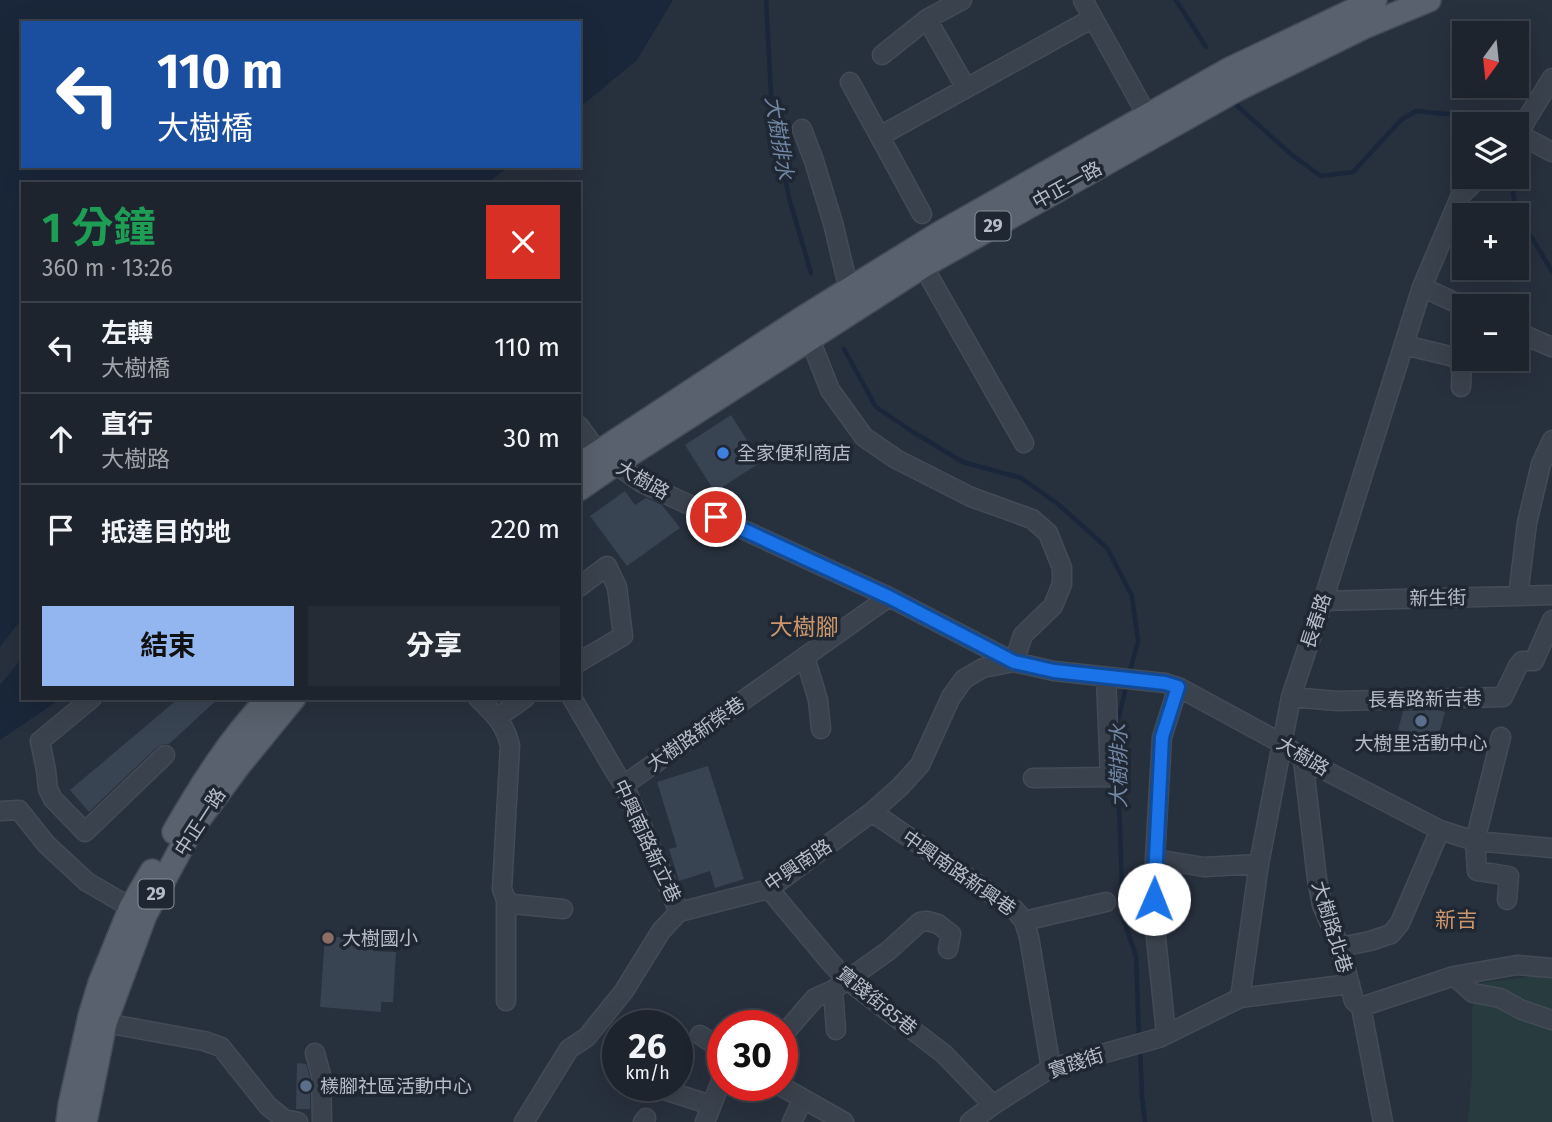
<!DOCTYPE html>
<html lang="zh-TW">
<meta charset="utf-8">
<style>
:root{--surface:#1d242e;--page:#252c36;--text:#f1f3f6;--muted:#a0a4aa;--line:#3b414a;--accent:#93b6f0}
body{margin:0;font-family:"Fira Sans","Noto Sans TC",sans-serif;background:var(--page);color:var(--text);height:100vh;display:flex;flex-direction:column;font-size:26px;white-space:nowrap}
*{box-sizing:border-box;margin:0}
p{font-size:23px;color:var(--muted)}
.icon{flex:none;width:38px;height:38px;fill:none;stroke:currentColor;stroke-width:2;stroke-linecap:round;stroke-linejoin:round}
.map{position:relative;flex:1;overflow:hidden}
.side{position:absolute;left:21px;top:182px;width:560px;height:518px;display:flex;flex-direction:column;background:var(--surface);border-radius:0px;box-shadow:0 7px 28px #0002,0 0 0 2px var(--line)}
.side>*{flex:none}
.guide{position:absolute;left:21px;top:21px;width:560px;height:147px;border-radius:0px;box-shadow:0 7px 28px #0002,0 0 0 2px var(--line);background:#1a4fa0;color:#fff;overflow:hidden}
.needle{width:46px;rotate:195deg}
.buttons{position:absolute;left:1452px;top:21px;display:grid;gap:14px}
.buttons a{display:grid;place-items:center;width:77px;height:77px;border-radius:0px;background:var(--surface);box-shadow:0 7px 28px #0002,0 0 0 2px var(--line);font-size:35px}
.speed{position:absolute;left:602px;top:1010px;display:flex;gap:14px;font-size:35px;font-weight:700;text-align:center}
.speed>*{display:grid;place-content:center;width:91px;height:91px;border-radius:50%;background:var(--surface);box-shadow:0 7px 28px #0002,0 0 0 2px var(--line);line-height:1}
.speed small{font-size:18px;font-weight:400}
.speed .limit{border:10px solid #d22;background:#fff;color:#111}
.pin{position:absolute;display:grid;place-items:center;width:60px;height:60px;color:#fff;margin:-30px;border:4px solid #fff;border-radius:50%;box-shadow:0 2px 7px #0007}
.me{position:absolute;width:77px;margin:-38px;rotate:1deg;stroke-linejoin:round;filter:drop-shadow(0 0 5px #0008)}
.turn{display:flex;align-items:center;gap:24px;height:147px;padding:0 21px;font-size:32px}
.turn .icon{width:91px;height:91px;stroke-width:2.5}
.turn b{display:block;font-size:49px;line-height:60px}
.round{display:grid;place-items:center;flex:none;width:74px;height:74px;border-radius:0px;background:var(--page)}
.summary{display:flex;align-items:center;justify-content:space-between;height:119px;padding:0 21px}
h1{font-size:42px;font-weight:700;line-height:52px;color:#1e9e55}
.button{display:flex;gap:14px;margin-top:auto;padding:14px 21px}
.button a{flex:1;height:80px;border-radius:0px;background:var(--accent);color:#111;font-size:28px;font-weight:700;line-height:80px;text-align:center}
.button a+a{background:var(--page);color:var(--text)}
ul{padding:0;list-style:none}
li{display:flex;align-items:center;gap:21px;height:91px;padding:0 21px;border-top:2px solid var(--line)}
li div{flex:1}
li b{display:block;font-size:26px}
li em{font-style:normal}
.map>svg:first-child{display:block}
.green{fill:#283b3e}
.water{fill:#1a273a}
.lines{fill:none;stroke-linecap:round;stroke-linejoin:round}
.stream{stroke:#1a273a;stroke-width:4.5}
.building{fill:#394453}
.minor-casing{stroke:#434b56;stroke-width:21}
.major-casing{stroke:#434b56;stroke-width:26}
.minor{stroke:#3a424d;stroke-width:18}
.major{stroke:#58616d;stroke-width:23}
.route-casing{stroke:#114b97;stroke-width:18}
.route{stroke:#1a73e8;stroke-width:12}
.shop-dot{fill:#3f7fe0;stroke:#1f2732;stroke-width:2.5}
.service-dot{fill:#5c6f8a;stroke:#1f2732;stroke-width:2.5}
.education-dot{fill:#8d6e63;stroke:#1f2732;stroke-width:2.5}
.labels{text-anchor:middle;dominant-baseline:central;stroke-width:7;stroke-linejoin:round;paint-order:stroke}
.shield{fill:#1f2732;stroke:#89909b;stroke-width:2}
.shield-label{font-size:18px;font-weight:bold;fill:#b6bdc8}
.street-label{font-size:19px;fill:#b6bdc8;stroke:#1f2732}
.poi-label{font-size:19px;fill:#b6bdc8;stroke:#1f2732;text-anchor:start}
.water-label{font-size:21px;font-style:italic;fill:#7287a4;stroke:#1f2732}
.neighbourhood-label{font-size:21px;fill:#cd976d;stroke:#1f2732}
.quarter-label{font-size:23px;fill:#cd976d;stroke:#1f2732}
</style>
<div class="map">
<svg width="1552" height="1122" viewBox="0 0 1552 1122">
<rect width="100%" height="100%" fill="#27303d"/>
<path class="green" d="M1536,976L1552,977V1122H1468L1472,1074V1008L1480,983Z"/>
<path class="water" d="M0,0H673L637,60L579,108V23H23V166H509L487,184H23V617L0,647Z
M23,657V698H62L0,740V685Z"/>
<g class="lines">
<path class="stream" d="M766,0L772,112L789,198L811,273
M1176,0L1206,47
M1235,104L1292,155L1321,176L1353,172L1401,120L1416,111L1467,116L1474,124
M1511,177L1516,212L1552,271
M844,349L876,407L913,432L963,462L1021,478L1058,504L1107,548L1132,596L1138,641L1129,675
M1116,729L1127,683
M1118,773L1123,918L1136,956L1139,1038
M1140,1047L1142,1096L1145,1122"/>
</g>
<path class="building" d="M731,415L761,462L715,492L685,445Z
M625,491L635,505L646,498L662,505L680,528L627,566L590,516Z
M179,698H219L169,744H163L157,747L89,812L70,790Z
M1437,710L1445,712L1437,741L1398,730L1403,711Z
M708,766L744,879L715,888L710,871L679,881L669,849L677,847L657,782Z
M325,936L374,940L373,951L396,952L393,1002H381V1012L320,1007Z
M297,1063L306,1064L310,1077V1109H296Z"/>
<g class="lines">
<defs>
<path id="minor" d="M1083,0L1147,115
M927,19L966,88
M882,55L927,19L962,0
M850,82L922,214
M802,129L814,161L833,223L849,290
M1518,134L1552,152
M1517,135L1552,78
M880,136L1093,18
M923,266L1024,443
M1422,287L1465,307
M806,329L830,390L864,437L896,459L971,497L1032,519L1048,533L1062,568V584L1053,606L1023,635L1014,662
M1517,332L1552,347
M1404,345L1450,356L1462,361L1461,387
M579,426L598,452L642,483L889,597L1014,662L1054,671L1165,683L1178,687L1283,744L1303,759L1440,830L1475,841L1552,848
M579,587L607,566L617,587L623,636L579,662
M1518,596L1527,523L1541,464L1552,440
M1323,601L1552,595
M805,657L818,700L821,729
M1291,697L1337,701L1503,697L1518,666L1522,661H1534L1552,620
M92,698L40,741L46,770L48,789L53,799L85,832L165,755
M478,698C494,714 505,723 510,746L502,889L506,900L513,904L563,909
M572,698L617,775L624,785L679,912
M498,717L525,698
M1501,737L1475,841L1477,871L1509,876L1507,900
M1303,759L1317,879L1322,905L1340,947L1354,1001L1361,1007L1454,976L1517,965L1552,968
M1033,778L1110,777L1106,678
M624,785L889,597
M0,811L19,810L46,844L87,882L142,914
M872,812L1015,910L1024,921L1029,937L1051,1068
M1155,859L1204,867L1259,864
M769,889L830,962L847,980L944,1054L993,1105
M1024,921L1106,902
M1340,947L1370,941L1391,934L1400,923L1440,830
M1454,976L1473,993L1500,998L1522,1010L1552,1020
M833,990L836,1030
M1240,998L1350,984
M506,1001V900
M1361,1007L1383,1122
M105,1023L204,1041L221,1047L268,1106L284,1119L298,1122
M1166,1033L1154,919L1155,859L1162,737L1178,687
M700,1035L723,1050
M782,1036L815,998L833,990L888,951L920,922L927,921L938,924L951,934L948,949
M315,1053L321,1075L322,1122
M779,1085L844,1122
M664,1090L711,1105
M524,1122L569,1049L587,1037L624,991L661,931L679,912L769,889L872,812L900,787L920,765L951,697L964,679L983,668L1014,662
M643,1122L646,1118
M705,1122L723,1076
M792,1122L803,1099
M970,1122L993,1105L1051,1068L1159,1038L1240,998L1259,864L1291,697L1323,601L1422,287L1461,195L1480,177"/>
<path id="major" d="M579,465L801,319L940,233L1228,70L1375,0
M579,489L615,464L923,266L1236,90L1364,27L1429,0
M174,832C201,785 231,737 269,698
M68,1122L70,1105L90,1016L100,983L131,907L152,871
M85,1122L105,1023L145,915L191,830L240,764L294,698"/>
</defs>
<use href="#minor" class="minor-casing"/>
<use href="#major" class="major-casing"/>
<use href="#minor" class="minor"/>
<use href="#major" class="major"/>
</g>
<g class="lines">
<defs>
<path id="route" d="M716,517L889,597L1014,662L1054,671L1165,683L1178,687L1162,737L1154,899"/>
</defs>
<use href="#route" class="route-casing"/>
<use href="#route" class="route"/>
</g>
<circle class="shop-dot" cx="723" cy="453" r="7"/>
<g class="service-dot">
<circle cx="1421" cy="721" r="7"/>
<circle cx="306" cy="1086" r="7"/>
</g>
<circle class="education-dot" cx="328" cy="938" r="7"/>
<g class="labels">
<g class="shield">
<rect x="975.5" y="211.5" width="35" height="29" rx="5"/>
<rect x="138.5" y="879.5" width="35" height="29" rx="5"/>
</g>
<g class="shield-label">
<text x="993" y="226">29</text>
<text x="156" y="894">29</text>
</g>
<g class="street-label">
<text transform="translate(1067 185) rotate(-29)">中正一路</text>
<text transform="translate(643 480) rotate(30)">大樹路</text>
<text transform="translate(1438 598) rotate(-1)">新生街</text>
<text transform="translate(1316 621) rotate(-72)">長春路</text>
<text transform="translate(1425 699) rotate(-1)">長春路新吉巷</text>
<text transform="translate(696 734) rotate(-35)">大樹路新榮巷</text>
<text transform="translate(1303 756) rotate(31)">大樹路</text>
<text transform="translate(200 822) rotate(-57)">中正一路</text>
<text transform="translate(647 841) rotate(65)">中興南路新立巷</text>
<text transform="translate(798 865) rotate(-34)">中興南路</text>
<text transform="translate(959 873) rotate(35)">中興南路新興巷</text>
<text transform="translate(1332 927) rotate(73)">大樹路北巷</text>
<text transform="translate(877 1001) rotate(39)">實踐街85巷</text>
<text transform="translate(1076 1063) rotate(-18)">實踐街</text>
</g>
<g class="poi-label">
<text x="737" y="453">全家便利商店</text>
<text x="1421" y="743" text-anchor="middle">大樹里活動中心</text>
<text x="342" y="938">大樹國小</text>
<text x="320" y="1086">檨腳社區活動中心</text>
</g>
<g class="water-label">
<text transform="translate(779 138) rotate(81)">大樹排水</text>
<text transform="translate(1119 766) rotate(-90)">大樹排水</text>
</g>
<g class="neighbourhood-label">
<text x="1456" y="920">新吉</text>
</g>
<g class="quarter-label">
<text x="804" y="627">大樹腳</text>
</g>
</g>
</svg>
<div class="buttons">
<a><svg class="needle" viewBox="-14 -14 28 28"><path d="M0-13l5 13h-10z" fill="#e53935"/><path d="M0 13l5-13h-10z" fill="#a0a4aa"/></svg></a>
<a><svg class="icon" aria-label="layers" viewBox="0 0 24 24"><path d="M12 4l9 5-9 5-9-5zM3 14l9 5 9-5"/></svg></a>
<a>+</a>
<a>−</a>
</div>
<div class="speed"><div>26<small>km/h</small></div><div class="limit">30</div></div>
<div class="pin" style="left:716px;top:517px;background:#d93025"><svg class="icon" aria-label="arrive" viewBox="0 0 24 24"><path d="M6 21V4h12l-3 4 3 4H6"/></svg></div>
<svg class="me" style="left:1154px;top:899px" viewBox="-20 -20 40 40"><circle r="19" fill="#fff"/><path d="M0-13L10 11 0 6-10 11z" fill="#1a73e8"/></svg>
<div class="guide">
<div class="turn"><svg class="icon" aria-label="left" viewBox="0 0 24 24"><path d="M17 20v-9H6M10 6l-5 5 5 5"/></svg><div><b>110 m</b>大樹橋</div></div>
</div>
<section class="side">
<div class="summary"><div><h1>1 分鐘</h1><p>360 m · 13:26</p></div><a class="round" style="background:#d93025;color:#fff"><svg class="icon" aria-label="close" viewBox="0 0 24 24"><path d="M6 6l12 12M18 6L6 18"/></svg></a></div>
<ul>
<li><svg class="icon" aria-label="left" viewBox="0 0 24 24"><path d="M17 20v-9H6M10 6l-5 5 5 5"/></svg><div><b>左轉</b><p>大樹橋</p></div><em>110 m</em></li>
<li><svg class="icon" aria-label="ahead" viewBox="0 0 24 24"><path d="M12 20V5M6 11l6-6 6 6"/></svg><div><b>直行</b><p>大樹路</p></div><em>30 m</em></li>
<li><svg class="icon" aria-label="arrive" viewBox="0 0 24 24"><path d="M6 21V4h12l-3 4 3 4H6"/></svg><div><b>抵達目的地</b></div><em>220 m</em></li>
</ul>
<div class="button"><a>結束</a><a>分享</a></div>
</section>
</div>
